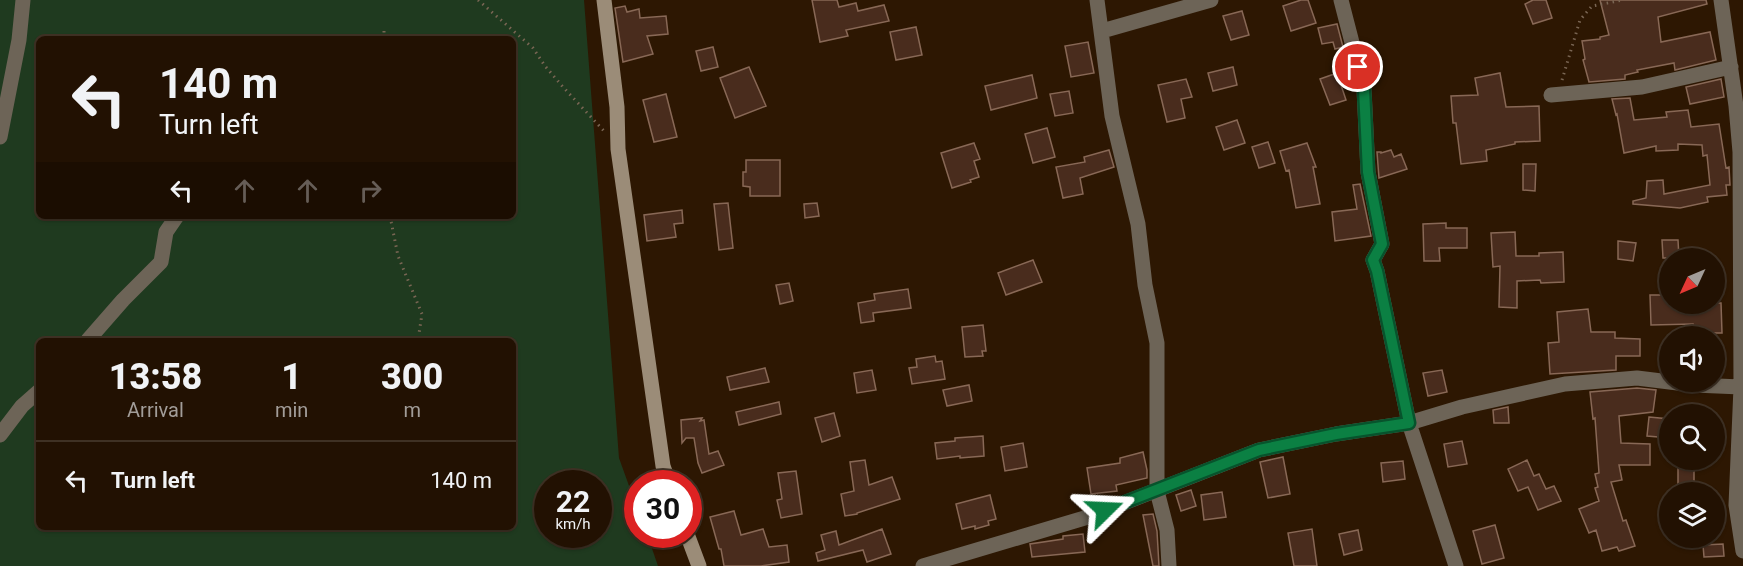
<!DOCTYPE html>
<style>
:root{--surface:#221102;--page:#2a1a0c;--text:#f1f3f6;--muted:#a29d99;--line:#3f3124}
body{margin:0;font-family:Roboto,sans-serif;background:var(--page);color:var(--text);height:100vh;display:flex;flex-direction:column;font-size:22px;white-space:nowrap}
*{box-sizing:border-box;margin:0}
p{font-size:20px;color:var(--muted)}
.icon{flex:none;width:33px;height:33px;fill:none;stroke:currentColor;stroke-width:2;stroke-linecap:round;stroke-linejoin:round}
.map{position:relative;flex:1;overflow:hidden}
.sheet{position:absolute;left:36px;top:338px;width:480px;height:192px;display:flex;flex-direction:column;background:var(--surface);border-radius:9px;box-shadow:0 2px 4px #0004,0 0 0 2px var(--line)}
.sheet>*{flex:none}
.guide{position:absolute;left:36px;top:36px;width:480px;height:183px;border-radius:9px;box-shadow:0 2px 4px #0004,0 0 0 2px var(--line);background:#221102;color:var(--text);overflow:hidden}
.needle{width:39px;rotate:226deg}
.fabs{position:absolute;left:1659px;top:248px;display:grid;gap:12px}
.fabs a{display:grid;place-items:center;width:66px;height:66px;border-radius:50%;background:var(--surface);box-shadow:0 2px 4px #0004,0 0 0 2px var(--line);font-size:30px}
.speed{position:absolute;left:534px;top:470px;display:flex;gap:12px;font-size:30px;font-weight:700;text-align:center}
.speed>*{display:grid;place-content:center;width:78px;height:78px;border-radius:50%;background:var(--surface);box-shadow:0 2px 4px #0004,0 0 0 2px var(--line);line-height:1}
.speed small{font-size:15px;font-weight:400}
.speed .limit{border:9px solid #d22;background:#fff;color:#111}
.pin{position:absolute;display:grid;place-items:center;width:51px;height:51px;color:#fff;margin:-26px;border:3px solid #fff;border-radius:50%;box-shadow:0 2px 6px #0007}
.me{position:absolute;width:66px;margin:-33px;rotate:69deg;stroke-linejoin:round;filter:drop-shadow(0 0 4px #0008)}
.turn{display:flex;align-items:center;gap:21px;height:126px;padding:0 24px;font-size:27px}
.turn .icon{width:78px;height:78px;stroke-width:2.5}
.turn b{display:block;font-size:42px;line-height:51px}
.lanes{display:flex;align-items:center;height:57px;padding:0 24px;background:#0003;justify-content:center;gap:30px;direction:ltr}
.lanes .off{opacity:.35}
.eta{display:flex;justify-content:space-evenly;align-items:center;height:102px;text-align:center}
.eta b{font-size:36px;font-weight:800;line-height:42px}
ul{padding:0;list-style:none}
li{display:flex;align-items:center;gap:18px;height:78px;padding:0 24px;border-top:2px solid var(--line)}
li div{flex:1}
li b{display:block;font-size:22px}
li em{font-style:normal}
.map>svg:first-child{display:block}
.green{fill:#1f3a1f;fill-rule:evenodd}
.building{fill:#492c1d;stroke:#886856;stroke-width:1.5}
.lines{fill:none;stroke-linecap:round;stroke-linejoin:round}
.path{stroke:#7a6654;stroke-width:3;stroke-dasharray:1.5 4.5;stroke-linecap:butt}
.street{stroke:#6d6457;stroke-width:15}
.secondary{stroke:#9b8c78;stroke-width:15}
.route-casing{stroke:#07532c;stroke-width:15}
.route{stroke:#0b8043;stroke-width:10}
</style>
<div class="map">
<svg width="1743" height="566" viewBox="0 0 1743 566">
<rect width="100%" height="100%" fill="#2d1702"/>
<path class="green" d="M0,0H584L619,458L637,508L638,534H647L658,566H0ZM39,39H513V216H39ZM39,340H513V526H39ZM548,483H598V534H548Z"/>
<path class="building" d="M812,0H837L839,7L856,3L858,11L884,5L889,21L846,30L848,36L820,42Z
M1301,0H1308L1316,23L1291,31L1283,6Z
M1533,0H1546L1552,18L1533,24L1525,4Z
M1600,0H1706L1707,4L1658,17L1661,42L1710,32L1716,60L1675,70L1674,63L1637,70L1638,72L1625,75V79L1589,82L1583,60L1585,59L1582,41L1600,39V37L1609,35Z
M625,6L627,12L639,9L640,18L666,16L668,34L647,36L653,54L623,62L615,8Z
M1242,11L1249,35L1231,40L1223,16Z
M1337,24L1343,47L1335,49L1333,42L1322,44L1318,28Z
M916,27L922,55L896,60L890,32Z
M1088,42L1094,73L1071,77L1065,46Z
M713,47L718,67L701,71L696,51Z
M749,67L766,106L735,118L720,78Z
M1233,67L1237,85L1213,91L1208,73Z
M1337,73L1346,100L1330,105L1320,79Z
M1500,73L1506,107L1539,106L1540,141L1515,142V144L1486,150L1487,161L1461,164L1456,123H1453L1451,96L1478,95L1475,78Z
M1032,75L1037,98L991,110L985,86Z
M1186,79L1192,97L1181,99L1185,118L1167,122L1158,85Z
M1721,79L1724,97L1690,104L1686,87Z
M1069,91L1073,113L1055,116L1050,94Z
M666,94L677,137L654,142L643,100Z
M1630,98L1634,120L1667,117L1666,112L1688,110L1691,127L1719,124L1726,168L1729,167L1730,185H1726L1727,195L1707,197L1708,202L1680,208L1633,204V201L1646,198L1647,181L1663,180L1664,194L1710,185L1707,155L1703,156L1702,145L1678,144V150L1656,151V146L1624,153L1617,114L1616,115L1612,99Z
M1237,120L1245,143L1224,150L1216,127Z
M1047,128L1055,157L1033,163L1025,134Z
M1268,142L1275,163L1259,168L1252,147Z
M974,143L980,159L974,161L979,177L970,180L971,182L952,188L941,153Z
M1307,143L1316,167H1313L1320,204L1296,208L1289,170L1286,171L1280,151Z
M1109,150L1114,167L1080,178L1083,194L1063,198L1056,167L1085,162L1084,157Z
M1391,150L1394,157L1401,154L1407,169L1379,178L1377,152H1381V153Z
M746,160H780V196H750V187L743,186V172H746Z
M1523,164H1536L1535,191L1523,190Z
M1360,184L1371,236L1335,241L1332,212L1357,209L1353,185Z
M728,203L733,248L719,250L714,204Z
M817,203L819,216L805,218L804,204Z
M682,210L683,223L674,224L676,237L647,241L644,215Z
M1446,223V228H1467V248H1439L1440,261H1424L1423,224Z
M1515,232L1516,256H1539V253L1563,252L1564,282L1541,283L1540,280L1517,281V308L1499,307L1500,266L1493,267L1491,233Z
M1662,240H1678L1679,258H1663Z
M1618,241L1636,243L1633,261L1618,259Z
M1033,260L1042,282L1006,295L998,273Z
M789,283L793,301L780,304L776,285Z
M908,289L911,308L873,313L874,321L861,323L858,303L875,300L874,294Z
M1650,295H1670V303H1721L1722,333H1693V324L1651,325Z
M1588,309L1591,332H1615V338L1640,339V356H1616V370L1550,374L1548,343L1559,342L1557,312Z
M983,325L986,351H982L983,356L965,357L962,327Z
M935,356L936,362L942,361L945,379L912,384L909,368L917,367L916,359Z
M765,368L769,382L730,390L727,377Z
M872,370L876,390L857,393L854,373Z
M1442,370L1447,392L1428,396L1423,373Z
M969,385L972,401L947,406L943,390Z
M1637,388L1656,390L1653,412L1619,416L1621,443L1650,444V465H1619L1622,480L1611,482L1623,521L1626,520L1635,546L1619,551L1617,547L1602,551L1596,530L1589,533L1579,509L1599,501L1595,488L1598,487L1595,474L1599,473L1595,418L1593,419L1590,392Z
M779,402L781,414L739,425L736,412Z
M1508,407L1509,423H1494L1493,410Z
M834,413L840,436L822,442L815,418Z
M1649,417L1670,419V438L1647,436Z
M702,418L700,421L704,420L709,454L718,451L724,465L702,473L698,463L694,438H686L682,443L681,420Z
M983,436L984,456L960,458V456L937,459L935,443L955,441V438Z
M1462,441L1467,464L1448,467L1444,444Z
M1023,443L1027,467L1005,471L1001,447Z
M1143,452L1147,470V478L1116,485L1117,491L1091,494L1087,468L1120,463V458Z
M1283,457L1290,494L1268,498L1260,462Z
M1681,459H1694V492H1678V468H1681Z
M865,460L869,485L892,477L900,499L857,513V514L845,516L841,494L854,491L850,462Z
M1527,460L1534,476L1539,474L1546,489L1554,486L1561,501L1538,510L1528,487L1518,491L1508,469Z
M1403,461L1405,479L1383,482L1381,463Z
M796,471L802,514L781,518L777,500L782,499L778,473Z
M1191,490L1196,506L1181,511L1176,495Z
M1222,492L1226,517L1204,520L1201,495Z
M990,495L996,519L988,521L989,525L975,529V526L962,529L956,504Z
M734,511L741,535L763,529L769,547L787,545L789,562L761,566H724L721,549H719L710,517Z
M1153,514L1157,531L1159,566H1153L1143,515Z
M1495,525L1504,558L1482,564L1473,531Z
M882,529L891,554L867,562L863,550L818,561L816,553L825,550L821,535L836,531L839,545Z
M1312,529L1317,566H1294L1288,533Z
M1358,530L1362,550L1344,555L1339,534Z
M1083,534L1085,552L1032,557L1030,544L1063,539V536Z
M1723,544L1724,556L1704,557L1703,545Z"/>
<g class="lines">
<path class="path" d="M478,0L533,48L545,66L563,87L604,131
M384,31V39
M1562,80L1580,20L1592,6L1623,0
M390,216L398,256L422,314L418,340"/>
<path class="street" d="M1097,0L1112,116L1138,224L1145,285L1157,343V491L1167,530L1169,566
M1341,0L1364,89L1368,172L1382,244L1373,260L1377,271L1409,423L1456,566
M1721,0L1736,106L1740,152L1741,387L1736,505L1743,551
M1102,31L1211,0
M1551,95L1642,87L1731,67
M0,137L19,40L23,0
M88,340L123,300L161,262L166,232L177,216
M0,435L22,406L39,391
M923,566L1088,517L1259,450L1336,434L1409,423L1462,407L1565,384L1637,378L1694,385L1741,387"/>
<path class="secondary" d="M604,0L617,107L618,149L663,466L669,483
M687,534L699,566"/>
</g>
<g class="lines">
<defs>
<path id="route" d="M1105,510L1259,450L1336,434L1409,423L1377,271L1373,260L1382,244L1368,172L1364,89L1358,67"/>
</defs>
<use href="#route" class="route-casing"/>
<use href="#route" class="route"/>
</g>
</svg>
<div class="fabs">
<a><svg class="needle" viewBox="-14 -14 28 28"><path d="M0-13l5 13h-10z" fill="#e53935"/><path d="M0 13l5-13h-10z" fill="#a29d99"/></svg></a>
<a><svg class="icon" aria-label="sound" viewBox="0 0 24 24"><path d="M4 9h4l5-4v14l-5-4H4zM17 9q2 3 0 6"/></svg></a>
<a><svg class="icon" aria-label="search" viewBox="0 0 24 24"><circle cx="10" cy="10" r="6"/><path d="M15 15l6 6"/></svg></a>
<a><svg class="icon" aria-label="layers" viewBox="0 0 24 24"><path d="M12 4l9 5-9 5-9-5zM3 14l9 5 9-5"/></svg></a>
</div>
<div class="speed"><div>22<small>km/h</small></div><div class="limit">30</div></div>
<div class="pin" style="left:1358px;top:67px;background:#d93025"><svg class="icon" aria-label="arrive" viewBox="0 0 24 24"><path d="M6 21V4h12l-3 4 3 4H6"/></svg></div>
<svg class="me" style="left:1105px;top:510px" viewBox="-20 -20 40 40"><path d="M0-17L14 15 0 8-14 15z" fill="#0b8043" stroke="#fff" stroke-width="4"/></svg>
<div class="guide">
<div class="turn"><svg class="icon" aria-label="left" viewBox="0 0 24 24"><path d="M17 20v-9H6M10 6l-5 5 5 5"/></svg><div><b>140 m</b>Turn left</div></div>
<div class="lanes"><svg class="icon" aria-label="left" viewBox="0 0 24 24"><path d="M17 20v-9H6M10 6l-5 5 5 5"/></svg><svg class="icon off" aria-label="ahead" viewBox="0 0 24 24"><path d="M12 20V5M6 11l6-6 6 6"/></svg><svg class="icon off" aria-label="ahead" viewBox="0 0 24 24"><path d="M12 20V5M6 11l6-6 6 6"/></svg><svg class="icon off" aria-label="right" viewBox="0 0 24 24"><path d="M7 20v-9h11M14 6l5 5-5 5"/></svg></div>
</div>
<section class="sheet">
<div class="eta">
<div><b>13:58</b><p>Arrival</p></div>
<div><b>1</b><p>min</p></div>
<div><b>300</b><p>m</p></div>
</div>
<ul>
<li><svg class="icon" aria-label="left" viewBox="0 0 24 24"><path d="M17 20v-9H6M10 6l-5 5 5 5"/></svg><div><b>Turn left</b></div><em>140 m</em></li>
</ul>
</section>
</div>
